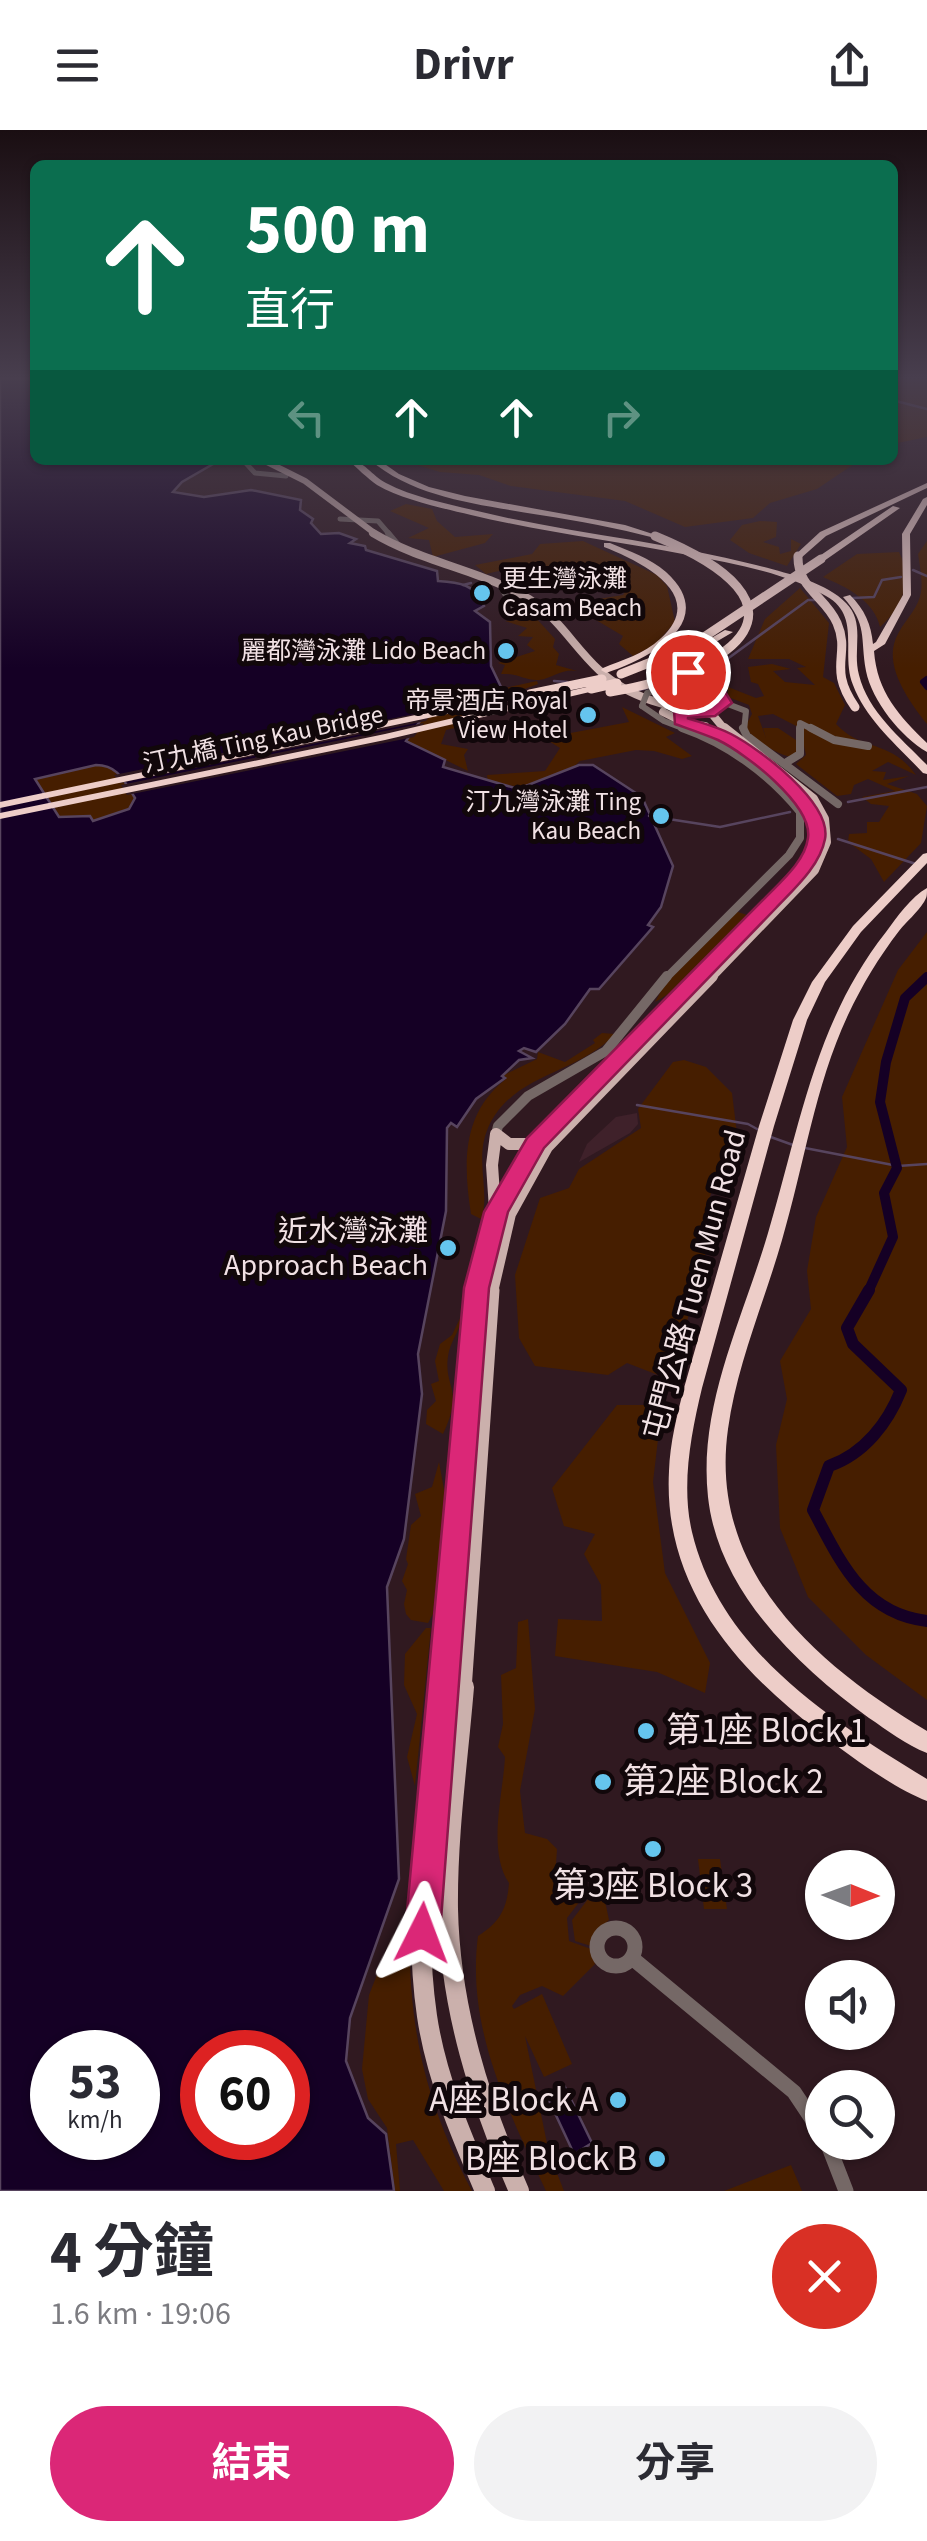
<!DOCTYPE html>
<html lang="zh-TW">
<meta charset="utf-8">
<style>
:root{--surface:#fff;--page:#f2f2f3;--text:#2b2b33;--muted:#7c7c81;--accent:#db2777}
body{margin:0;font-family:"Source Sans 3","Noto Sans TC",sans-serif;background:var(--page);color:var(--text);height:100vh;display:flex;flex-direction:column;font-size:38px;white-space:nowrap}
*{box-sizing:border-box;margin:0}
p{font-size:32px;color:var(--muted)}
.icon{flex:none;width:55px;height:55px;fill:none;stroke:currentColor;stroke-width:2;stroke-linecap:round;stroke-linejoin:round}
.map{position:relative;height:2061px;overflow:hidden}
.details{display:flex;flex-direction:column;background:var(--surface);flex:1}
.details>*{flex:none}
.hud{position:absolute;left:30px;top:30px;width:868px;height:305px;border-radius:15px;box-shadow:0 2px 8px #0004;background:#0b6e4f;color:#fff;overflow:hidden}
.needle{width:65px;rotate:91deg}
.fabs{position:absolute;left:805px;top:1720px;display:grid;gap:20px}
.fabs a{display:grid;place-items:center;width:90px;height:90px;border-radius:50%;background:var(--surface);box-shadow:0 2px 8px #0004;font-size:50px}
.speed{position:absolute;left:30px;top:1900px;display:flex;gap:20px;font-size:50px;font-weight:700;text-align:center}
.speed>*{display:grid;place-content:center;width:130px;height:130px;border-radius:50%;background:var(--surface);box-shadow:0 2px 8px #0004;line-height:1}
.speed small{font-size:25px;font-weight:400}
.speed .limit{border:15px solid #d22;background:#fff;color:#111}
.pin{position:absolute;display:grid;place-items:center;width:85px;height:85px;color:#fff;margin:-42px;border:5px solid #fff;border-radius:50%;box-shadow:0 2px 10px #0007}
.me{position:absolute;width:110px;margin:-55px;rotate:3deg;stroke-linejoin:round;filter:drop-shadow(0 0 8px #0008)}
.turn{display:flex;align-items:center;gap:35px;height:210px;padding:0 50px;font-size:45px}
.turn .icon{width:130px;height:130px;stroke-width:2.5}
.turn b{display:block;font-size:70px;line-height:85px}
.lanes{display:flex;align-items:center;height:95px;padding:0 50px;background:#0003;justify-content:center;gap:50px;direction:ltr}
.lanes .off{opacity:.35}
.round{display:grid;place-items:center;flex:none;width:105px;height:105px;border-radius:52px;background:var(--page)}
.head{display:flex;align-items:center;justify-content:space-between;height:170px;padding:0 50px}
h1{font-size:60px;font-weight:700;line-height:75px}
.primary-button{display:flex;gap:20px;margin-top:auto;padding:20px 50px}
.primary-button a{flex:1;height:115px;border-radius:60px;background:var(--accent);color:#fff;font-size:40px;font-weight:700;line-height:115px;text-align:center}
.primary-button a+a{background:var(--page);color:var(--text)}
header{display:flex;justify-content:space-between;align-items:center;height:130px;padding:0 50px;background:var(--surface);font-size:45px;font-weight:700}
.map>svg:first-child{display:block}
.built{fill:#3f212a}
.green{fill:#461e00}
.water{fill:#150025;stroke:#57445e;stroke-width:2.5;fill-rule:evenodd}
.pier{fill:#301920}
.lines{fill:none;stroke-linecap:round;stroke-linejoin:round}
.stream{stroke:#57445e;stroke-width:2.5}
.canal-far2{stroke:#150025;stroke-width:6}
.canal-far1{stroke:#150025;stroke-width:10}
.canal{stroke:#150025;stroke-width:12}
.minor-far4{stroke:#756866;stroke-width:5}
.minor-far3{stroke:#756866;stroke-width:6}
.minor-far2{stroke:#756866;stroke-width:8}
.minor-far1{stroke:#756866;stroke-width:10}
.minor{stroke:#756866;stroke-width:15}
.major-far5{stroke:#cbb0ac;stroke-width:6}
.major-far4{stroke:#cbb0ac;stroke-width:8}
.major-far3{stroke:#cbb0ac;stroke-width:10}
.major-far2{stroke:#cbb0ac;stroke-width:12}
.major-far1{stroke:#cbb0ac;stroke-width:15}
.major{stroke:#cbb0ac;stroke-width:20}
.highway{fill:#edcdc8;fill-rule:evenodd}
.minor-bridge{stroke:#756866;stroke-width:6}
.highway-bridge{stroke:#edcdc8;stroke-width:9}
.route{fill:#db2777;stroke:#8e194d;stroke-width:2.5}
.poi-dot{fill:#65c5ee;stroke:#11070a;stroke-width:4}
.labels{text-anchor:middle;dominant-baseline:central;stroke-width:10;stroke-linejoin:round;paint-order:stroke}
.far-poi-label{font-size:25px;fill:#f1e1e4;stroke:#11070a;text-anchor:end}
.far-street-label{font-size:25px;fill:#f1e1e4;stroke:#11070a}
.poi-label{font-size:30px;fill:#f1e1e4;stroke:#11070a;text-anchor:end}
.street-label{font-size:30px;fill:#f1e1e4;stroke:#11070a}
.near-poi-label{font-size:35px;fill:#f1e1e4;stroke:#11070a;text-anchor:start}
</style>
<header><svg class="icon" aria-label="menu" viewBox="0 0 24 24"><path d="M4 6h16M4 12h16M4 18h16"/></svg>Drivr<svg class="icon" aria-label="share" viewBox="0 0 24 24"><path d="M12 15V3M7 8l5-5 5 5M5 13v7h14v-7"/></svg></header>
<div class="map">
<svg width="927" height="2061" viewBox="0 0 927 2061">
<rect width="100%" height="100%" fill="#301920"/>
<path class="built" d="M637,983L638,994L630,1003L579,1032L587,1014L616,987Z"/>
<path class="green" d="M893,249H927V307L893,314Z
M401,330H860L817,359L770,373L753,388L685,397L625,371L511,356L479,345L440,342Z
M406,374L432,379L437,391L455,407L493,404L485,413L433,427L429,410L408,408L429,398L390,381Z
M760,391L777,392L776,407L763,412L779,417L780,424L791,421V409L801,414L787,436L749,423L730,410L742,395Z
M583,411L657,445L667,456L675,492L655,515L633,526L619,514L623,506L591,487H580L573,473L623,465L626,459L609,442C585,445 549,457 532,436L503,437V440L486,444L475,435L532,424L540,414Z
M927,411V594C911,574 887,541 894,514C898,498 912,486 918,472C925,457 920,439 918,424Z
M899,422C914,450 902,478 880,497C874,470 846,457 823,447L857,424Z
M800,458L829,493L823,547L834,553L845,575L836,594C862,622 890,609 916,645L888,632L872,641L886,642L883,650L909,646L887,654L917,664L927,676L921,713L884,752L871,729L848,712L849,704L867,703V692H879L889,676L871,674L862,667L895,661L868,649L854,655L851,664L837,666L796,634L806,625L800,598L773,584L758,586L766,608L763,598H778L796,610L798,621L792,627C779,626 753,609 745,597L752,584L749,575L728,567V557L756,568L764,566L758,554L751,552L748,537L772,534L791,539L773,541L785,552L815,555L797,538L806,537L789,529H748L765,489Z
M536,488L555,509L553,517L559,524L556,535L577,541C563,538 553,548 539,550C525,551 518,543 501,544L505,535L498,533L535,521L527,515L533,507L518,506L527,498L505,491Z
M537,551L538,554L472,578L474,581L463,583L459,597L446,600L441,614L468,619L464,625L468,641L405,610L432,574Z
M622,577L675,603L666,607L692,626L682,629L654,621L636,620L580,631L565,645L527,658L488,652L487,645L545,641L560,618L544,608L629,592Z
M96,634C118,635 124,650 135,668L129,679L93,691L89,686L59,687L34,648Z
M735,781L747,785C721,816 691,853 655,872L666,852Z
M927,802V1570L866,1525L808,1467L780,1398L776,1315L787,1269L780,1231L811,1179L807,1141L816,1087L847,1017L842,967L898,840Z
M602,903L615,904C577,945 512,943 488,998C474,1030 491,1063 481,1089L471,1084C463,1033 462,983 506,949L504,945L537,929L538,922L565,932L595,913L593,910Z
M684,930L706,937L732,963L738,1012L714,1050L704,1092L707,1118L671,1250L627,1233L608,1245L535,1236L519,1208L515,1145L540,1068L569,1058L579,1039L641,998L638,979L673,932Z
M462,1184C461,1199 453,1207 449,1221C441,1258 466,1256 443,1304L426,1294L427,1280L436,1271L431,1254L439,1251L435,1231L440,1214L452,1205Z
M617,1275H662L653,1352L665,1443L710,1533L705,1563L657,1542L555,1526L558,1489L602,1491L601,1455L584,1424L595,1404L564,1396L552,1358Z
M439,1332L445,1365L433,1484L428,1493L411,1490L406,1484L404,1474L407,1460L402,1451L408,1434L406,1429L411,1395L421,1386L415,1364L432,1357Z
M528,1489L535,1579L520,1661L525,1703L547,1709L557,1719L556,1734L566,1758H590L567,1788L569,1811L591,1819L595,1834L563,1866L542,1856L520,1865L512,1876L514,1879L542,1864L572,1934L544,1947L525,1906L549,2023L564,2061H546C508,1981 466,1897 478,1806C500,1792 507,1779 509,1753C487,1720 503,1665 505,1627L498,1617L503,1594L501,1545L516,1538L518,1492Z
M426,1498H431L415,1656L407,1627L417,1584L404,1555L405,1524Z
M698,1729H720L727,1779H704Z
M595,1760L603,1761L609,1790L597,1801L591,1816L575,1811L572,1790Z
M410,1790C407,1893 424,1970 472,2061H444L413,2010L396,2014L400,2061H395L387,1998L368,1969L362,1939L369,1865L389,1814Z
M791,2035L802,2061H724Z"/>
<path class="water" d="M0,249H35V330H220L182,352L173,362L204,367L251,360L301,370L300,380L313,389L311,393L321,404L339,403L356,409L350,413L365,416L366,420L437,441L438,451C459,452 477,455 484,476L475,481L490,492L491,536L501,557L432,574L406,611L445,630L443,637L518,659L579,635H593L642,667L673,736L661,777L648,795L653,797L599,859H590L565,894L536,922L524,918L519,921L532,928L519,930L502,946L505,948L476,969L457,997L451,993L447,998L446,1081L418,1224L422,1264L404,1409L387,1457L399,1749L350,1888L346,1931L368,1988L386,2004L394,2061H0ZM96,635C118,635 124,651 135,668L129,679L93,691L90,686L59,687L35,649ZM52,1922H138V2008H52ZM202,1922H288V2008H202Z
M565,1957L592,2013L574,2024L547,1966Z"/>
<path class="pier" d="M434,580L426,591L120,653L114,645Z
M424,593L414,607L127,665L121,655Z"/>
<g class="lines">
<path class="stream" d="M892,270L927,279
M913,440L927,446
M463,455L471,453
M853,468L874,467L882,450L901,447
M554,551L567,552
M639,560L704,546L808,470H815
M848,672L927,657
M649,686L720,697L790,682
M838,709L916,734
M637,975L748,994L757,999
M768,1006L793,1015
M805,1018L898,1036L927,1034"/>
<path class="canal-far2" d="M927,549L923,552L927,557"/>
<path class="canal-far1" d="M868,1162L893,1107L884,1063L897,1038L880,972L886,932L905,868L927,847"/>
<path class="canal" d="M869,1160L847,1198L853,1214L901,1260C888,1293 864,1324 829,1336L813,1380C840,1431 863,1484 927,1491"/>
<path class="minor-far4" d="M243,330L255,343L286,346
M340,389L378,391L390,405"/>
<path class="minor-far3" d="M388,403L399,416
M502,459L514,478L540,484
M645,533L693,543L698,557
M674,556L698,557L723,566L722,577L710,583
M725,573L746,581L744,601
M642,576L664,591L690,601
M800,601V593L816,601"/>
<path class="minor-far2" d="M743,598L747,606L838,674
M811,598L834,610L868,616
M787,632L800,624V598
M665,849L789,725L800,708V682C769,644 728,614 682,598"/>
<path class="minor-far1" d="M496,1004L498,996L528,966L606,921L667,846"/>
<path class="minor" d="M597 1817a19 19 0 1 1 38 0a19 19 0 1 1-38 0Z
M632,1828L794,1962L822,2004
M827,2012L846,2061"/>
<path class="major-far5" d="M263,330L305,351L377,405"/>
<path class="major-far4" d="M373,403C421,432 481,440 529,469C559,488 574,517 599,540C629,569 673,578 712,584L726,601
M663,582L687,594L705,596
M699,596L710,601"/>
<path class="major-far3" d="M704,598L729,610
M695,849L804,736L817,708L809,676
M709,849L814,740L826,712L824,689L813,669L724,598"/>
<path class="major-far2" d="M495,1079L492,1035L496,1004L509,1014H535
M477,1162C495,1023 605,942 697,846
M492,1162L510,1084L547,1017L712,846"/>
<path class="major-far1" d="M443,1560L477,1160
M464,1560L492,1160"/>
<path class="major" d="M444,1557C431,1665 411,1778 427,1886C436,1947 461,2005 485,2061
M464,1557C458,1630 447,1706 448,1779C450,1878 480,1972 519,2061"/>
<path class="highway" d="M348,330C364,330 372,346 386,353C413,367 444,373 473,380C566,403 663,411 756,435C783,442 826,452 846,473C866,493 852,520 859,545C868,582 902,609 927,635V644L923,643C898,616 866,590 853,555C840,523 862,486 826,466C785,442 734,434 688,425C616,411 543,402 471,385C442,378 403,370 377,355C367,348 357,338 348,330Z
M370,330H379L399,344L429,357L465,366L625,395L659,406L655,408C617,398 579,391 540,385C483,375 416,369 370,330Z
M927,353V358L826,406L801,428L794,426L820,402Z
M927,367V375L910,404L911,465L885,514L874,521C877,562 899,586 927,613V622C901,607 872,571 866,541C860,507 868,495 843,467L850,465C865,480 871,494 873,514L876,512L903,465L902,404L923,369Z
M893,376L900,378L824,431H818V427Z
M604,413H610C629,421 650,428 666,442C721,492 649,529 606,543L601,540L603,538C622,530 644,524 660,509C710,465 640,431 604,417Z
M725,500L733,502L680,533L672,531Z
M591,556L594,557V561L385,610L0,689V683L385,604Z
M530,561L535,564L533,566L0,678V672Z
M927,723V733L861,802L825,852L807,890L774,996L702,1258C691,1304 681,1355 692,1402C720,1520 830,1590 927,1649V1671C893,1658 847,1624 818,1601C733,1536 663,1454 669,1341C670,1313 677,1285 684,1258L759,996L793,890L812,852L853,796L923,724Z
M927,758C927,766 927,767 924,772C917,783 907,791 899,801C879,827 862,855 848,885C815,955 804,1036 782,1110C764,1173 737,1234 728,1299C708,1442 817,1535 927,1601V1623C906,1615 887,1600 869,1588C797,1536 718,1460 708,1367C698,1275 743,1189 768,1103C800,996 815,892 886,802C897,787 911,767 927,758Z"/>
<path class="minor-bridge" d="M642,576L647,563L674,556"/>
<path class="highway-bridge" d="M798,426C797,458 826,467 837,493C851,525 827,537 855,577
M621,544L689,517L821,429
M591,559L617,553
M610,562C738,540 823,475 655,406
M530,564L602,549"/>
</g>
<linearGradient id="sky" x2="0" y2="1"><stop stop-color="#1a0e12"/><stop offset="0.46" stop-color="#483e4e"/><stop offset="1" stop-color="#483e4e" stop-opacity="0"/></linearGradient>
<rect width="927" height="538" fill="url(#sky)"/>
<path class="route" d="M688,537L702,543L705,554L724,560L732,573L715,586L687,588C702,593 718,597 731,604C760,619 832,673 825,709C820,736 794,759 776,778L544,1018L508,1082L489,1158L440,1803L435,1816L422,1821L410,1816L405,1803L464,1158L484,1082L527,1008L763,770C779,753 805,732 808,708C813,675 745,623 718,610C704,604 689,599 675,594L674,581C689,574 702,581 716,572L713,566L693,560L690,548L681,542Z"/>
<g class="poi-dot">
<circle cx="482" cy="463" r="10"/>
<circle cx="506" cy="521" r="10"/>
<circle cx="588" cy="585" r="10"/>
<circle cx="661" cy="686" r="10"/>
<circle cx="448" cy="1118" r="10"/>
<circle cx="646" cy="1601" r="10"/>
<circle cx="603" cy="1652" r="10"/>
<circle cx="653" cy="1719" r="10"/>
<circle cx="618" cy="1970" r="10"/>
<circle cx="657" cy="2029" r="10"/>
</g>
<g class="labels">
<g class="far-poi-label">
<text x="502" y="449" text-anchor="start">更生灣泳灘<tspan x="502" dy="29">Casam Beach</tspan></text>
<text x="486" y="521">麗都灣泳灘 Lido Beach</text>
<text x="568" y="571">帝景酒店 Royal<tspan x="568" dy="29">View Hotel</tspan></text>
<text x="641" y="672">汀九灣泳灘 Ting<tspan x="641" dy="29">Kau Beach</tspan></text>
</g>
<g class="far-street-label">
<text transform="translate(263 609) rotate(-12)">汀九橋 Ting Kau Bridge</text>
</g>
<g class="poi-label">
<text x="428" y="1101">近水灣泳灘<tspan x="428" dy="34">Approach Beach</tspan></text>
</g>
<g class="street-label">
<text transform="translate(695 1155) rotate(-75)">屯門公路 Tuen Mun Road</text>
</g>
<g class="near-poi-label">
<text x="666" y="1601">第1座 Block 1</text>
<text x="623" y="1652">第2座 Block 2</text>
<text x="653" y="1756" text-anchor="middle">第3座 Block 3</text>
<text x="598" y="1970" text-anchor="end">A座 Block A</text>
<text x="637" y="2029" text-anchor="end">B座 Block B</text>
</g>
</g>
</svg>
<div class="fabs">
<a><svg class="needle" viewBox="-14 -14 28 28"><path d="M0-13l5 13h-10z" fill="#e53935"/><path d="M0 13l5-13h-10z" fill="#7c7c81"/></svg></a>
<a><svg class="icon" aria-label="sound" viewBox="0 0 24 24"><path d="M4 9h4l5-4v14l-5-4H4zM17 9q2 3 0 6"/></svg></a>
<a><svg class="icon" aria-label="search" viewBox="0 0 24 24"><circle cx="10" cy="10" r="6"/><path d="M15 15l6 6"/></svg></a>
</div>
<div class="speed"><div>53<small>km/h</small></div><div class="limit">60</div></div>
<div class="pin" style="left:688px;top:542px;background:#d93025"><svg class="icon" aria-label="arrive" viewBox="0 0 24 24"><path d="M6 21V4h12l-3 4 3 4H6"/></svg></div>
<svg class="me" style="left:422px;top:1803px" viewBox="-20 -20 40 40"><path d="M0-17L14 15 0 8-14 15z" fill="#db2777" stroke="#fff" stroke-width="4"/></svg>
<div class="hud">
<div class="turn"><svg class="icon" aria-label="ahead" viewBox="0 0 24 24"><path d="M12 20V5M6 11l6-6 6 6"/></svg><div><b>500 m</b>直行</div></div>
<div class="lanes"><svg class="icon off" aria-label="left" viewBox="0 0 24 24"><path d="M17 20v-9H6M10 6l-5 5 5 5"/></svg><svg class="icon" aria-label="ahead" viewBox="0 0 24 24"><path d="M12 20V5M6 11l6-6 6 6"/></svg><svg class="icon" aria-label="ahead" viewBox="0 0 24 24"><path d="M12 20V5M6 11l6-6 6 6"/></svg><svg class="icon off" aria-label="right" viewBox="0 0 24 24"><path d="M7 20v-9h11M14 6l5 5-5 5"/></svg></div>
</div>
</div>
<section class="details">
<div class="head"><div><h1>4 分鐘</h1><p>1.6 km · 19:06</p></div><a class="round" style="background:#d93025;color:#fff"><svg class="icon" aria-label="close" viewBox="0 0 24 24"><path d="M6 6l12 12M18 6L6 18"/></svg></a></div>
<div class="primary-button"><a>結束</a><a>分享</a></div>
</section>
